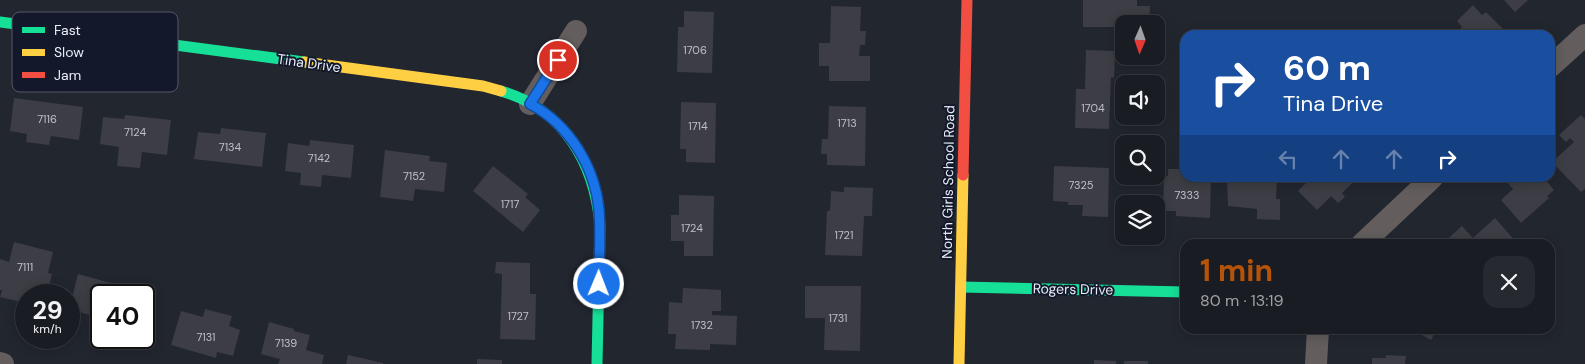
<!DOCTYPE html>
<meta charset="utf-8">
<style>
:root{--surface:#1a1c23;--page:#272930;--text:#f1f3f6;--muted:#9fa1a6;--line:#383a41;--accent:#b45309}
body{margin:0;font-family:"DM Sans",sans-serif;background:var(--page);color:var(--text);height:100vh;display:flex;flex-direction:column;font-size:19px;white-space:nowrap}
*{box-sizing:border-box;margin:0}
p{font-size:16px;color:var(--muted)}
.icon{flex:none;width:28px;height:28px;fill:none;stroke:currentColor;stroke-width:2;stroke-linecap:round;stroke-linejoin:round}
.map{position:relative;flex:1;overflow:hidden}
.panel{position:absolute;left:1180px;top:239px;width:375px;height:95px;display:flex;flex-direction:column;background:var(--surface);border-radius:15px;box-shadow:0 2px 12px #0003,0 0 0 1px var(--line)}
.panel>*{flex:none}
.guide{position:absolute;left:1180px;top:30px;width:375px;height:152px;border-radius:15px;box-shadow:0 2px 12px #0003,0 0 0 1px var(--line);background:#1a4fa0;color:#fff;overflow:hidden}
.needle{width:32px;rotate:182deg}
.tools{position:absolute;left:1115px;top:15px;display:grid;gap:10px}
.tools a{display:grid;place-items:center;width:50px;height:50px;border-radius:10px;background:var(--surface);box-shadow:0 2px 12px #0003,0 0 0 1px var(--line);font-size:25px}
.speed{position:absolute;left:15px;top:284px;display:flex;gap:10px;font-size:25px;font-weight:700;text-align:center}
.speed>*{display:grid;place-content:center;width:65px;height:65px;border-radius:50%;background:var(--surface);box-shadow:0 2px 12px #0003,0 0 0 1px var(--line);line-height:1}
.speed small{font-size:12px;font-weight:400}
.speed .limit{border:2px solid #111;border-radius:8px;background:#fff;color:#111}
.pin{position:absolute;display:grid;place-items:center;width:42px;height:42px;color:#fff;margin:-21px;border:2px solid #fff;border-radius:50%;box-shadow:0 1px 5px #0007}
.me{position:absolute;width:55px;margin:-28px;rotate:1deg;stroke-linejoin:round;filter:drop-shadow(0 0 4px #0008)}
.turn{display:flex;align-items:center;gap:18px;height:105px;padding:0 20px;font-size:22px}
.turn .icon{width:65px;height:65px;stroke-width:2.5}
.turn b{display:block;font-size:35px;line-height:42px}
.lanes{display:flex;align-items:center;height:48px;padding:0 20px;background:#0003;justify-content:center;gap:25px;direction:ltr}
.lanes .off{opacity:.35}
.round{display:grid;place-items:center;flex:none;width:52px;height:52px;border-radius:15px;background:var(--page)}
.overview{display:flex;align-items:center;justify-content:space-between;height:85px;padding:0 20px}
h1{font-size:30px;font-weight:700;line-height:38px;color:var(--accent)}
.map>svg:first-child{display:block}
.building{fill:#3d3d45}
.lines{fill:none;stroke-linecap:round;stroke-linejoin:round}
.street{stroke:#635d5d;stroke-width:22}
.fast{stroke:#16e098;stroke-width:11}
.slow{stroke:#ffcf43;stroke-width:11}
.jam{stroke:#f24e42;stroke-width:11}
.route-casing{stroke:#114b97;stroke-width:12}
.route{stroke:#1a73e8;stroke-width:9}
.labels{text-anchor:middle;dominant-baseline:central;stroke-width:4;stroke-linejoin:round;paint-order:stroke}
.number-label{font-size:11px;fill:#bcc0cb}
.street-label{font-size:14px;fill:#e7ecf8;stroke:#13192a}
.key{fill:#13192a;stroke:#535868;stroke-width:1}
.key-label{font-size:14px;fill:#e7ecf8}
</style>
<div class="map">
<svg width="1585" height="364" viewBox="0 0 1585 364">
<rect width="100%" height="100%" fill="#22262f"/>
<path class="building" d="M1083,0H1137V6H1150L1149,24H1124V27H1083Z
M1504,0H1528L1515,12Z
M1473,5L1482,15L1486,12L1509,35H1454L1462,27L1457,21Z
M831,6L861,7L860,31H866L865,45H860L859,56H870V81H829V66H819V43H830Z
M684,11L714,12L712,73L677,72L678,27H684Z
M1086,50L1115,51L1114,78L1111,77L1109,129L1075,128L1076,89H1085Z
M14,98L83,107L79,140L51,136L49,145L26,142L27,134L10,131Z
M681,102L716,103L715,163L686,162V149H680Z
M829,106L866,107L865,166L827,165V154H821L822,139H828Z
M125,115L171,120L167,155L142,152L140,168L117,166L119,147L100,144L103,117L124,119Z
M1581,115L1585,119V189L1581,192L1552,162L1574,142L1570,138L1566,142L1559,135Z
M221,128L266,133L262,167L194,159L198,132L220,134Z
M310,140L354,145L351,178L322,175L321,187L300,185L301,173L285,171L288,143L309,146Z
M385,150L430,156L429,161L447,163L444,192L415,189L413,201L380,197Z
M493,166L528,194L525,197L540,210L523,232L473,191Z
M1054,166L1109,168L1108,217L1082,216L1083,205H1068V202L1053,201Z
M1168,169H1185V178L1211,179L1210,218L1176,216V211H1163L1164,176H1168Z
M1230,178H1277L1276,199H1280V220L1257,219V209L1228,206L1227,180H1230Z
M1311,178H1353L1355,180L1342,193L1345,197L1338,203L1331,196L1317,210L1298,191Z
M1512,178H1544L1554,190L1547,196L1549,198L1521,223L1501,200L1513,189L1507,182Z
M844,187L873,188L872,216H864L862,256L825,255L827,211H830L831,191L844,192Z
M679,195L714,196L713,256H684V241H671V215H679Z
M1495,218L1518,244H1446L1444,242L1462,226L1473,238Z
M14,242L53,252L48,273L52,274L47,295H26V303L0,297L2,290H0V259L9,262Z
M496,262L530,263V294H536L535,340L500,339L502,274L495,273Z
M78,274L148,293L144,308V295H101V329L91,326L93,316L69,309Z
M805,286H861L860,351L824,350L825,318H805Z
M683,288L721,290V311H712V315L737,316L736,345L710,344V350L675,349L676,334H668L669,302L682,303Z
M205,309L232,316L229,326L240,330L233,356L217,352L216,358L171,345L181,311L203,317Z
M269,322L294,329V331L310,335L306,350L324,355L322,364H278L280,359L261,354Z
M1411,329H1437L1431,340Z
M348,355L383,363V364H346Z
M1386,355L1406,356L1405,364H1372V358H1386Z
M477,359L502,360V364H477Z
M1094,360L1116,361V364H1094Z
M1124,361H1148V364H1124Z"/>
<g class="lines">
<path class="street" d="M1550,67L1585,35
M530,104L576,31
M1362,244L1432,178
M0,363L3,364
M1316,364L1318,329"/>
<path class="fast" d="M0,22L304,62
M501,91C564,109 594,163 600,224L597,364
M961,287L1185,292"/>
<path class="slow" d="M304,62L483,86L501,91
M959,364L963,175"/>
<path class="jam" d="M963,175L967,0"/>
</g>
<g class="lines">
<defs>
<path id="route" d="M558,60L530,104C569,124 595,167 599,210C601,235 599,260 599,284"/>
</defs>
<use href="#route" class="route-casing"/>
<use href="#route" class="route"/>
</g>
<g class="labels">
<g class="number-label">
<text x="695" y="50">1706</text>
<text x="1093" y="108">1704</text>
<text x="47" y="119">7116</text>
<text x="847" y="123">1713</text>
<text x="698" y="126">1714</text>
<text x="135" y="132">7124</text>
<text x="230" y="147">7134</text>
<text x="319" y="158">7142</text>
<text x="414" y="176">7152</text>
<text x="1081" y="185">7325</text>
<text x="1187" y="195">7333</text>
<text x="510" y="204">1717</text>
<text x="692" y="228">1724</text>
<text x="844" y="235">1721</text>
<text x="25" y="267">7111</text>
<text x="518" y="316">1727</text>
<text x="838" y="318">1731</text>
<text x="702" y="325">1732</text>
<text x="206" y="337">7131</text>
<text x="286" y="343">7139</text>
</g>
<g class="street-label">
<text transform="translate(309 63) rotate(8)">Tina Drive</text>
<text transform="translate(948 182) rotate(-89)">North Girls School Road</text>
<text transform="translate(1073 289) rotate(1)">Rogers Drive</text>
</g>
</g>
<rect x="12" y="12" width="166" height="80" rx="8" class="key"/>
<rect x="22" y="27" width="23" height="6" fill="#16e098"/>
<rect x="22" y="49" width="23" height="7" fill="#ffcf43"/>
<rect x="22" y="72" width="23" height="6" fill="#f24e42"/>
<g class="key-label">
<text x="54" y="35">Fast</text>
<text x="54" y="57">Slow</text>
<text x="54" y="80">Jam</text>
</g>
</svg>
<div class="tools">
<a><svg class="needle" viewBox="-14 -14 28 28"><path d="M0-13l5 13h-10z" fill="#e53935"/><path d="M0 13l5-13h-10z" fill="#9fa1a6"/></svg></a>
<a><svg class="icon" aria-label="sound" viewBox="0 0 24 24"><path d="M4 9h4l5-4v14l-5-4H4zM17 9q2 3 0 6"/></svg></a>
<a><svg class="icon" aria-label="search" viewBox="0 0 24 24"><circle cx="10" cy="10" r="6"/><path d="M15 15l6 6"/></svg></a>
<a><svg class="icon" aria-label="layers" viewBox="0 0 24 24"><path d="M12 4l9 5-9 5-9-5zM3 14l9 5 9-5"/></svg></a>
</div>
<div class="speed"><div>29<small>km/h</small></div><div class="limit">40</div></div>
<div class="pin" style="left:558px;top:60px;background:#d93025"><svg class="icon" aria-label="arrive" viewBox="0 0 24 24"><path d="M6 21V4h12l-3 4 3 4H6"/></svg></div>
<svg class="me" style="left:599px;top:284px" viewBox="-20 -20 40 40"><circle r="17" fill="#1a73e8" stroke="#fff" stroke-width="3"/><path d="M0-11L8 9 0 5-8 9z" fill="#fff"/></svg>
<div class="guide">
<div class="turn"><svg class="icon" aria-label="right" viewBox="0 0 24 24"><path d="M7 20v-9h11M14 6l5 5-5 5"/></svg><div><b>60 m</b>Tina Drive</div></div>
<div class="lanes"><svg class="icon off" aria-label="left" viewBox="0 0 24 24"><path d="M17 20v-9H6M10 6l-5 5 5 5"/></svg><svg class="icon off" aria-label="ahead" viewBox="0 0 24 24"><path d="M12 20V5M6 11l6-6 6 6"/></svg><svg class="icon off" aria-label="ahead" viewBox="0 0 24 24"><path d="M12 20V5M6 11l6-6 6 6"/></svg><svg class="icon" aria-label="right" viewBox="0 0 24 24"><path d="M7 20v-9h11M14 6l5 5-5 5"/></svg></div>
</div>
<section class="panel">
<div class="overview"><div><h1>1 min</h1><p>80 m · 13:19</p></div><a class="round"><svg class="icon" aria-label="close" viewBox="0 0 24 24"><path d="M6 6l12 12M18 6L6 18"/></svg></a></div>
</section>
</div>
